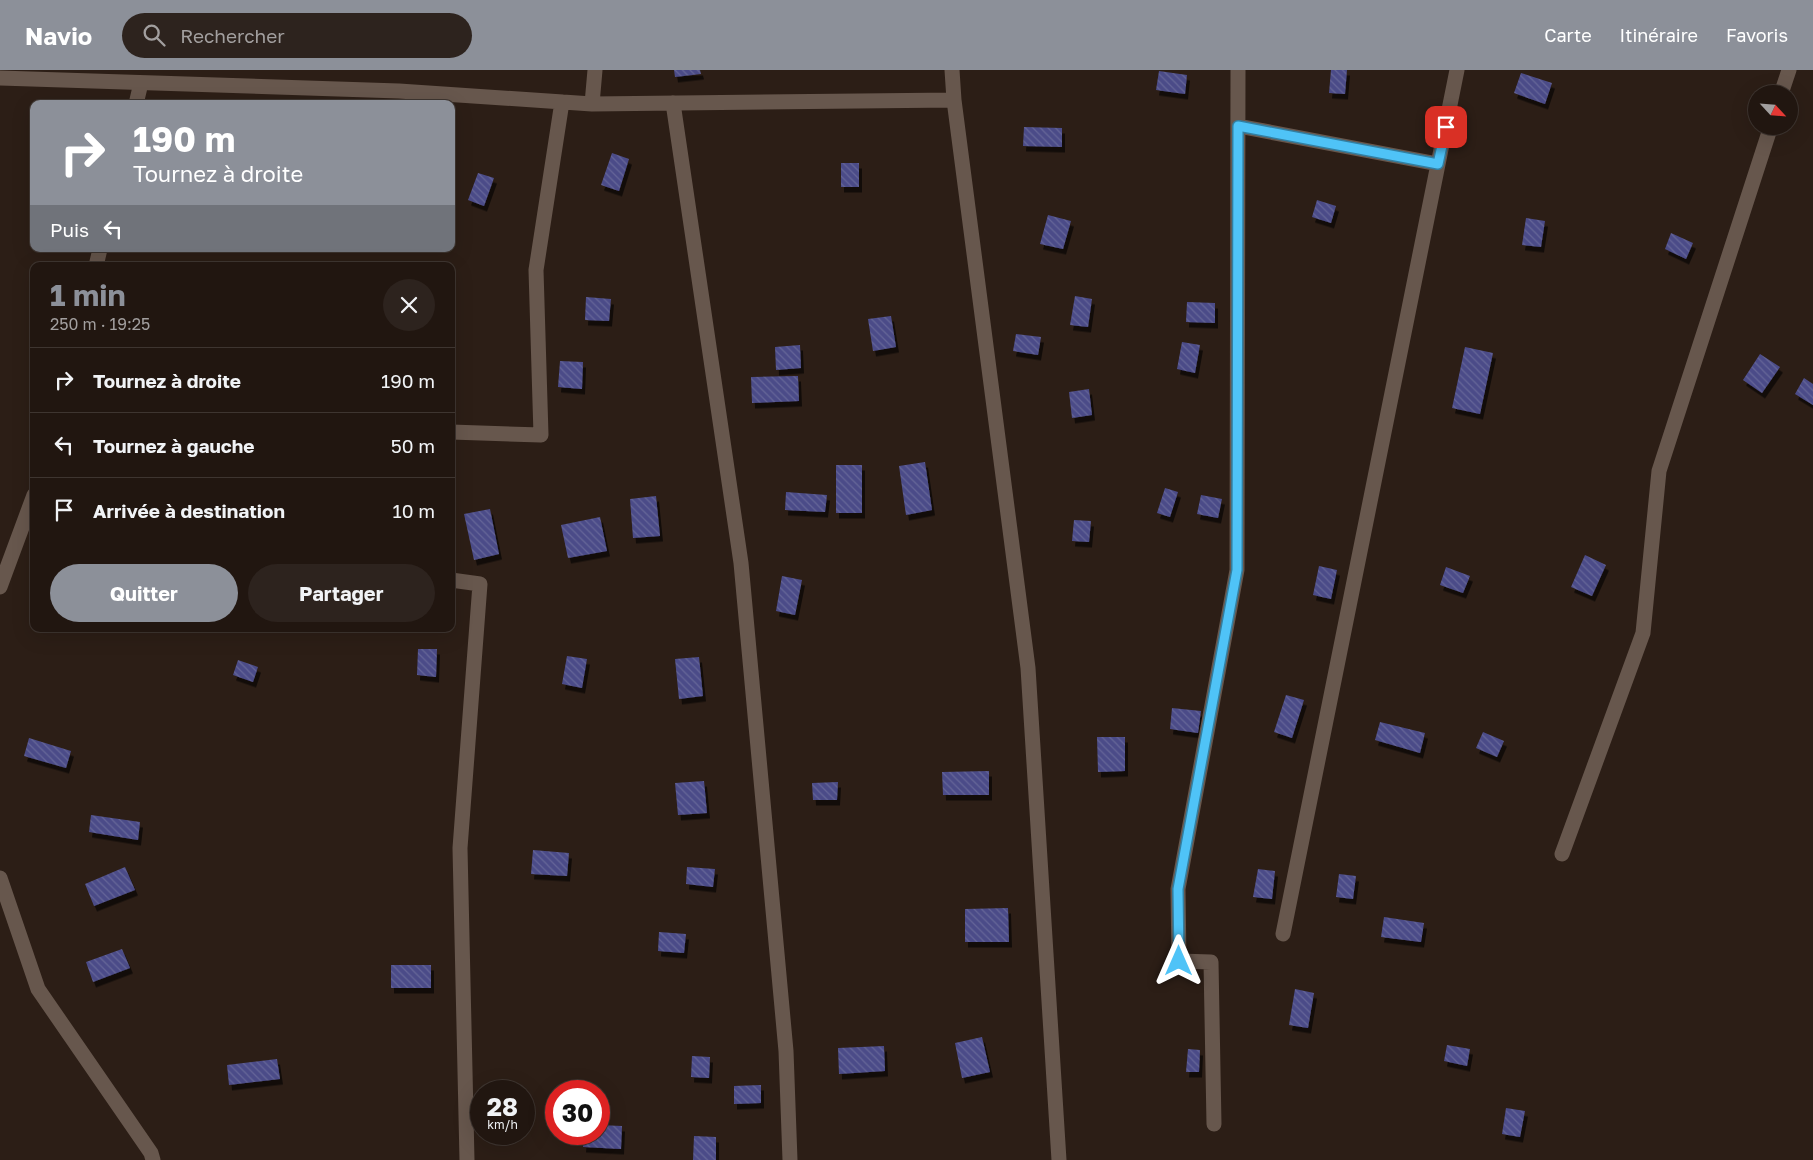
<!DOCTYPE html>
<html lang="fr">
<meta charset="utf-8">
<style>
:root{--surface:#211610;--page:#2d231e;--text:#f1f3f6;--muted:#a29f9f;--line:#3e3530;--accent:#8c9099}
body{margin:0;font-family:"Golos Text",sans-serif;background:var(--page);color:var(--text);height:100vh;display:flex;flex-direction:column;font-size:19px;white-space:nowrap}
*{box-sizing:border-box;margin:0}
p{font-size:16px;color:var(--muted)}
.icon{flex:none;width:28px;height:28px;fill:none;stroke:currentColor;stroke-width:2;stroke-linecap:round;stroke-linejoin:round}
.map{position:relative;flex:1;overflow:hidden}
.sheet{position:absolute;left:30px;top:192px;width:425px;height:370px;display:flex;flex-direction:column;background:var(--surface);border-radius:10px;box-shadow:0 5px 20px #0002,0 0 0 1px var(--line)}
.sheet>*{flex:none}
.hud{position:absolute;left:30px;top:30px;width:425px;height:152px;border-radius:10px;box-shadow:0 5px 20px #0002,0 0 0 1px var(--line);background:#8c9099;color:#fff;overflow:hidden}
.needle{width:32px;rotate:116deg}
.buttons{position:absolute;left:1748px;top:15px;display:grid;gap:10px}
.buttons a{display:grid;place-items:center;width:50px;height:50px;border-radius:50%;background:var(--surface);box-shadow:0 5px 20px #0002,0 0 0 1px var(--line);font-size:25px}
.speed{position:absolute;left:470px;top:1010px;display:flex;gap:10px;font-size:25px;font-weight:700;text-align:center}
.speed>*{display:grid;place-content:center;width:65px;height:65px;border-radius:50%;background:var(--surface);box-shadow:0 5px 20px #0002,0 0 0 1px var(--line);line-height:1}
.speed small{font-size:12px;font-weight:400}
.speed .limit{border:8px solid #d22;background:#fff;color:#111}
.pin{position:absolute;display:grid;place-items:center;width:42px;height:42px;color:#fff;margin:-21px;border-radius:10px;box-shadow:0 2px 8px #0006}
.me{position:absolute;width:55px;margin:-28px;rotate:0deg;stroke-linejoin:round;filter:drop-shadow(0 0 4px #0008)}
.turn{display:flex;align-items:center;gap:18px;height:105px;padding:0 20px;font-size:22px}
.turn .icon{width:65px;height:65px;stroke-width:2.5}
.turn b{display:block;font-size:35px;line-height:42px}
.then{display:flex;align-items:center;height:48px;padding:0 20px;background:#0003;gap:10px;font-size:19px}
.round{display:grid;place-items:center;flex:none;width:52px;height:52px;border-radius:26px;background:var(--page)}
.headline{display:flex;align-items:center;justify-content:space-between;height:85px;padding:0 20px}
h1{font-size:30px;font-weight:700;line-height:38px;color:var(--accent)}
.action{display:flex;gap:10px;margin-top:auto;padding:10px 20px}
.action a{flex:1;height:58px;border-radius:30px;background:var(--accent);color:#fff;font-size:20px;font-weight:700;line-height:58px;text-align:center}
.action a+a{background:var(--page);color:var(--text)}
ul{padding:0;list-style:none}
li{display:flex;align-items:center;gap:15px;height:65px;padding:0 20px;border-top:1px solid var(--line)}
li div{flex:1}
li b{display:block;font-size:19px}
li em{font-style:normal}
header{display:flex;align-items:center;gap:30px;box-sizing:border-box;height:70px;padding:0 25px;background:var(--accent);color:#fff}
header strong{font-size:24px}
nav{display:flex;gap:28px;margin-inline-start:auto;font-size:18px}
.search{width:350px;height:45px;background:var(--page);display:flex;align-items:center;gap:12px;box-sizing:border-box;padding:0 18px;border-radius:28px;color:var(--muted);font-size:19px}
.map>svg:first-child{display:block}
.building{fill:url(#building-back-hatch);filter:url(#shadow)}
.lines{fill:none;stroke-linecap:round;stroke-linejoin:round}
.minor{stroke:#67574d;stroke-width:15}
.route-casing{stroke:#337fa1;stroke-width:12}
.route{stroke:#4fc3f7;stroke-width:9}
</style>
<header>
<strong>Navio</strong>
<div class="search"><svg class="icon" aria-label="search" viewBox="0 0 24 24"><circle cx="10" cy="10" r="6"/><path d="M15 15l6 6"/></svg>Rechercher</div>
<nav><a>Carte</a><a>Itinéraire</a><a>Favoris</a></nav>
</header>
<div class="map">
<svg width="1813" height="1090" viewBox="0 0 1813 1090">
<defs>
<pattern id="building-back-hatch" width="6" height="6" patternUnits="userSpaceOnUse" patternTransform="scale(1.25)"><rect width="6" height="6" fill="#4b4c88"/><path d="M-1 5l2 2M0 0l6 6M5-1l2 2" fill="none" stroke="#656598"/></pattern>
<filter id="shadow"><feDropShadow dx="3" dy="5.5" stdDeviation="0" flood-color="#0009"/></filter>
</defs>
<rect width="100%" height="100%" fill="#2c1e16"/>
<path class="building" d="M674,0H700L701,4L675,7Z
M1331,0H1347L1345,24L1329,23Z
M1159,1L1187,5L1185,24L1156,20Z
M1521,3L1552,13L1545,34L1514,23Z
M1024,57L1062,58V77L1023,76Z
M612,83L629,89L619,121L601,115Z
M841,93H859V117H841Z
M478,103L494,108L484,136L468,130Z
M1317,130L1336,136L1331,153L1312,147Z
M1048,145L1071,151L1063,179L1040,174Z
M1526,148L1545,151L1541,177L1522,175Z
M1671,163L1693,173L1686,189L1665,179Z
M1075,226L1092,229L1088,257L1070,255Z
M586,227L611,229L609,251L585,250Z
M1187,232L1215,233V253L1186,252Z
M891,246L896,277L873,281L868,249Z
M1016,264L1041,267L1038,285L1013,281Z
M1182,272L1200,275L1195,303L1177,299Z
M800,275L801,298L776,300L775,277Z
M1465,277L1493,283L1480,344L1452,338Z
M1760,284L1780,297L1762,323L1743,310Z
M560,291L583,292L582,319L558,317Z
M798,306L799,331L752,333L751,307Z
M1804,308L1813,314V335L1795,324Z
M1089,319L1092,345L1072,348L1069,322Z
M925,392L932,440L906,445L899,396Z
M836,395H862V443H836Z
M1165,418L1178,422L1170,447L1157,443Z
M786,422L827,425L825,442L785,440Z
M1201,425L1222,429L1218,448L1197,444Z
M656,426L660,466L633,468L630,429Z
M490,439L499,484L474,490L464,444Z
M600,447L607,481L568,488L561,455Z
M1074,450L1091,451L1089,472L1072,471Z
M1585,485L1606,495L1592,526L1571,517Z
M1319,496L1337,500L1331,529L1313,525Z
M1446,497L1470,506L1463,523L1440,515Z
M782,506L802,510L795,545L776,541Z
M418,579H437L436,607L417,605Z
M567,586L587,589L582,618L562,614Z
M699,587L703,626L679,629L675,589Z
M238,590L258,597L253,612L233,605Z
M1286,625L1304,630L1292,668L1274,662Z
M1172,638L1201,641L1198,663L1170,659Z
M1380,652L1425,663L1420,683L1375,670Z
M1483,662L1504,671L1497,687L1476,678Z
M1097,667H1125V701L1098,702Z
M29,668L71,681L66,698L24,686Z
M989,701V725H943L942,702Z
M704,711L707,743L678,745L675,713Z
M838,712L837,730H813L812,713Z
M91,745L140,752L138,770L89,762Z
M533,780L569,783L567,806L531,804Z
M125,797L135,820L94,836L85,814Z
M687,797L715,799L713,817L686,814Z
M1258,799L1275,801L1272,829L1253,827Z
M1339,804L1356,806L1353,829L1336,827Z
M1008,838L1009,872H965V839Z
M1384,847L1424,853L1421,872L1381,867Z
M659,862L686,864L684,883L658,881Z
M122,879L130,898L93,912L86,892Z
M391,895H431V918H391Z
M1295,919L1314,923L1308,958L1289,955Z
M982,967L990,1002L962,1008L955,973Z
M1447,975L1470,979L1467,996L1444,991Z
M884,976L885,1001L839,1004L838,978Z
M1188,979L1200,980L1199,1002H1186Z
M692,986L710,987L709,1008L691,1007Z
M277,989L280,1009L229,1015L227,995Z
M761,1015V1033L734,1034V1016Z
M1506,1038L1525,1041L1520,1067L1502,1064Z
M599,1055L622,1056L621,1079L583,1077L584,1064H599Z
M694,1066L716,1067V1090H693Z"/>
<g class="lines">
<path class="minor" d="M952,0L954,30L1028,598L1059,1090
M0,8L399,21L592,34L954,30
M1781,24L1789,0
M673,33L741,493L786,981L790,1090
M136,34L141,13
M592,34L595,0
M1238,56L1438,94
M96,196L100,179
M451,362L541,365L536,200L562,32
M451,510L480,514L460,778L467,1090
M0,517L34,425
M1562,784L1643,563L1659,401L1771,56
M0,808L38,919L151,1083L153,1090
M1283,864L1457,0
M1214,1054L1211,892L1179,891L1178,819L1237,500L1238,0"/>
</g>
<g class="lines">
<defs>
<path id="route" d="M1179,891L1178,819L1237,500L1238,56L1438,94L1446,57"/>
</defs>
<use href="#route" class="route-casing"/>
<use href="#route" class="route"/>
</g>
</svg>
<div class="buttons">
<a><svg class="needle" viewBox="-14 -14 28 28"><path d="M0-13l5 13h-10z" fill="#e53935"/><path d="M0 13l5-13h-10z" fill="#a29f9f"/></svg></a>
</div>
<div class="speed"><div>28<small>km/h</small></div><div class="limit">30</div></div>
<div class="pin" style="left:1446px;top:57px;background:#d93025"><svg class="icon" aria-label="arrive" viewBox="0 0 24 24"><path d="M6 21V4h12l-3 4 3 4H6"/></svg></div>
<svg class="me" style="left:1179px;top:891px" viewBox="-20 -20 40 40"><path d="M0-17L14 15 0 8-14 15z" fill="#4fc3f7" stroke="#fff" stroke-width="4"/></svg>
<div class="hud">
<div class="turn"><svg class="icon" aria-label="right" viewBox="0 0 24 24"><path d="M7 20v-9h11M14 6l5 5-5 5"/></svg><div><b>190 m</b>Tournez à droite</div></div>
<div class="then">Puis<svg class="icon" aria-label="left" viewBox="0 0 24 24"><path d="M17 20v-9H6M10 6l-5 5 5 5"/></svg></div>
</div>
<section class="sheet">
<div class="headline"><div><h1>1 min</h1><p>250 m · 19:25</p></div><a class="round"><svg class="icon" aria-label="close" viewBox="0 0 24 24"><path d="M6 6l12 12M18 6L6 18"/></svg></a></div>
<ul>
<li><svg class="icon" aria-label="right" viewBox="0 0 24 24"><path d="M7 20v-9h11M14 6l5 5-5 5"/></svg><div><b>Tournez à droite</b></div><em>190 m</em></li>
<li><svg class="icon" aria-label="left" viewBox="0 0 24 24"><path d="M17 20v-9H6M10 6l-5 5 5 5"/></svg><div><b>Tournez à gauche</b></div><em>50 m</em></li>
<li><svg class="icon" aria-label="arrive" viewBox="0 0 24 24"><path d="M6 21V4h12l-3 4 3 4H6"/></svg><div><b>Arrivée à destination</b></div><em>10 m</em></li>
</ul>
<div class="action"><a>Quitter</a><a>Partager</a></div>
</section>
</div>
